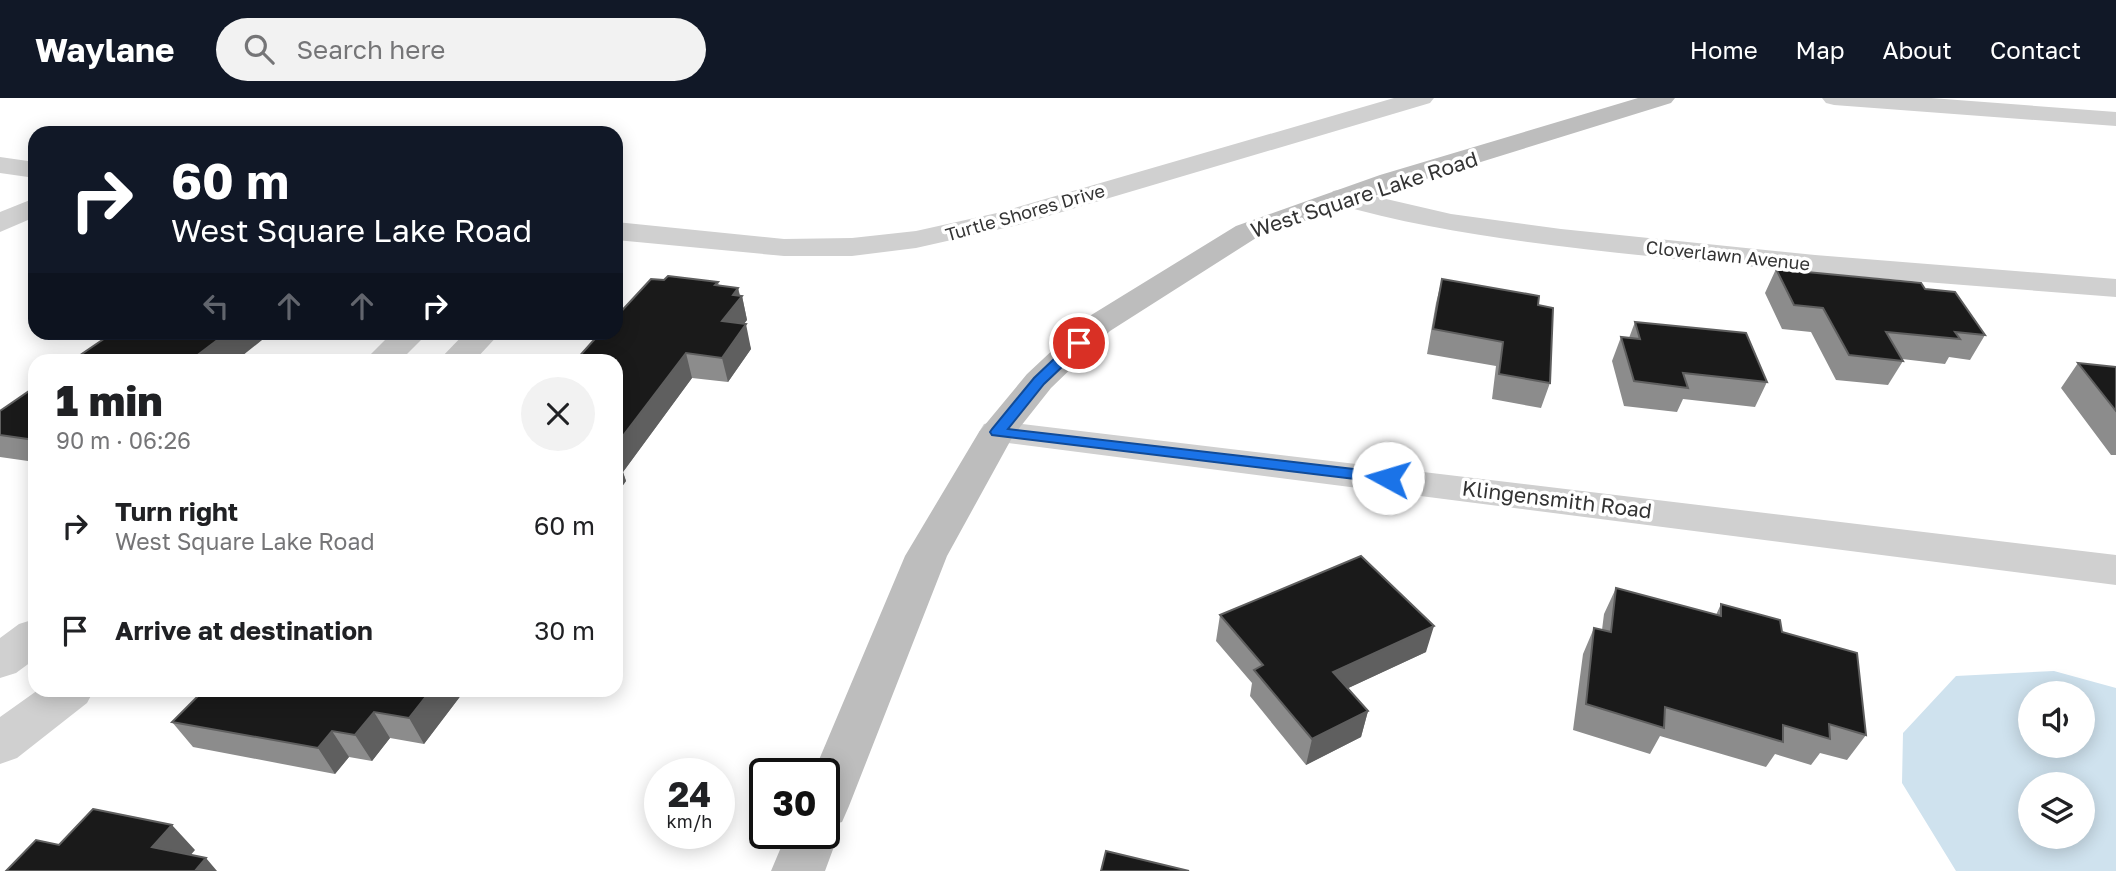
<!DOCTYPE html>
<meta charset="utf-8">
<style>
:root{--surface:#fff;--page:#f2f2f2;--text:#202124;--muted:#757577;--accent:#111827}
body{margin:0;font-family:"Golos Text",sans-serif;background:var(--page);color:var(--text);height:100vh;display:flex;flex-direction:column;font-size:26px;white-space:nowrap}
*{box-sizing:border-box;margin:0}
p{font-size:23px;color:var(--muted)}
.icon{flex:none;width:38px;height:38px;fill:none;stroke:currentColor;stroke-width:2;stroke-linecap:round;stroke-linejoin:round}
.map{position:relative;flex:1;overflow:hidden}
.side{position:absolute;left:28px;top:256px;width:595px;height:343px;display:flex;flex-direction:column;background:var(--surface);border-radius:21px;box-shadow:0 4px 18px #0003}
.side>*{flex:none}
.guide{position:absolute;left:28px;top:28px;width:595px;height:214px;border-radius:21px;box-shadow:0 4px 18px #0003;background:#111827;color:#fff;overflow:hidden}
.tools{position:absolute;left:2018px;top:583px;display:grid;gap:14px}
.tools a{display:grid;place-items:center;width:77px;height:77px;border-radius:50%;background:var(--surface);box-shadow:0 4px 18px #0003;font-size:35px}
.speed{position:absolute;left:644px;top:660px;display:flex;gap:14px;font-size:35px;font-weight:700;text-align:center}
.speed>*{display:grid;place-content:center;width:91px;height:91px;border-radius:50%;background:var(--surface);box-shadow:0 4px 18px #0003;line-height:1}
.speed small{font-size:18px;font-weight:400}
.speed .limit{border:4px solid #111;border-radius:10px;background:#fff;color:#111}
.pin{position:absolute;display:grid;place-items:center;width:60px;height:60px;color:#fff;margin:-30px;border:4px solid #fff;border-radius:50%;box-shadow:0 2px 7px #0007}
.me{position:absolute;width:77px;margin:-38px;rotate:276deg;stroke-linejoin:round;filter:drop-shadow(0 0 5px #0008)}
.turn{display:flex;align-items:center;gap:24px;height:147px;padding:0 28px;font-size:32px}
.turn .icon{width:91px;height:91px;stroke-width:2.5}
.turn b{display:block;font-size:49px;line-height:60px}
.lanes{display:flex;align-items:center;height:66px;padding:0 28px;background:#0003;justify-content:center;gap:35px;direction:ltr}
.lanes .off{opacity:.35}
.round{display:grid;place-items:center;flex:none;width:74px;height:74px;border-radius:37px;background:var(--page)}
.headline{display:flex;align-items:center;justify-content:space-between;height:119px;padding:0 28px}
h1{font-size:42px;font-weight:800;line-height:52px}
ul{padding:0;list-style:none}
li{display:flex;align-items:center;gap:21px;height:105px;padding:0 28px}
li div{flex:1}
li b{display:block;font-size:26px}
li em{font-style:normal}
header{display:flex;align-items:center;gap:42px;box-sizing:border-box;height:98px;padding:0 35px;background:var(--accent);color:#fff}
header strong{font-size:33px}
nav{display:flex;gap:38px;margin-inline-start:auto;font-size:24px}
.search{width:490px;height:63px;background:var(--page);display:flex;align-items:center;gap:18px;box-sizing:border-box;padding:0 24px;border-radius:38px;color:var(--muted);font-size:26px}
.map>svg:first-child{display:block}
.water{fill:#cfe2ee;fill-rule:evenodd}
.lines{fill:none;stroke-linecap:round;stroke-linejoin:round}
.street{fill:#d0d0d0;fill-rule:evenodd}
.secondary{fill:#bdbdbd;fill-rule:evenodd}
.wall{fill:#8c8c8c}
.shaded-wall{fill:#5f5f5f}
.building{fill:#1a1a1a;stroke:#5f5f5f;stroke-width:2}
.route{fill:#1a73e8;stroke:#114b97;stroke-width:2}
.labels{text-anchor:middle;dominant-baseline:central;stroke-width:7;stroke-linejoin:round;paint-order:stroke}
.far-street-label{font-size:18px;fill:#333;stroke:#fff}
.street-label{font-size:21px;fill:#333;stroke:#fff}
</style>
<header>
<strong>Waylane</strong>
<div class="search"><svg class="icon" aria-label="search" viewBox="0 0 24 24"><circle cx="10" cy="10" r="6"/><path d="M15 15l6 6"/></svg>Search here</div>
<nav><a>Home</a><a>Map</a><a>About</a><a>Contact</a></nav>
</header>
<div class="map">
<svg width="2116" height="773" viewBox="0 0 2116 773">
<rect width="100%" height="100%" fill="#fff"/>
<path class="water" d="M2054,573L2116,590V773H1956L1902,685L1903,635L1956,578ZM2030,595H2082V648H2030ZM2030,686H2082V738H2030Z"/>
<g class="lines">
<path class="street" d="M1394,0H1434L1430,5L1018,127L916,150L852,158H784L616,142V124L784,141L852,140L916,133L997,115Z
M1822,0H1931L2116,14V28L1834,7L1826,5Z
M0,59L35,64V80L0,75Z
M1343,91L1451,116L1561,131L1815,157L2116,181V199C1963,187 1810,176 1657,159C1547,147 1439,136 1333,105L1329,99L1333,93Z
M35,100V119L0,134V114Z
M393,234H429L401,262H365Z
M466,234H501L475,262H439Z
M997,323L2116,457V487L984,342L979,334L984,326Z
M35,521V561L16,575L0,580V540L19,526Z
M38,592H94L87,605L17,660L0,666V619Z"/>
<path class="secondary" d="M1638,0H1675L1671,5L1400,89L1256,140L1110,233L1051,290L1013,338L947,458L849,708L842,724L835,726L839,735L825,773H771L787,735H824V676H813L905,458L979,334L1027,276L1088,219L1236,128L1380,77Z"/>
</g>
<path class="wall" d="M1776,171L1925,191L1985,237L1970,262L1949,259L1945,266L1902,261L1903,263L1888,287L1836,282L1811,234L1782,231L1765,195Z
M1442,181L1538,207L1550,285L1541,310L1492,301L1496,268L1427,256L1436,205Z
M718,184L719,188L738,190L740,197L742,198L747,222L743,226L751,251L728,284L692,280L623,374L626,383L616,397V262Z
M1635,224L1767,284L1755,309L1683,301L1677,314L1624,308L1612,263L1621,239L1629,240Z
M2078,265L2116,269V357H2111L2061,290Z
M35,289V364L0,359V313Z
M1616,490L1716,517L1721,506L1782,534L1866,637L1847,662L1820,655L1811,667L1775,656L1766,669L1660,638L1650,656L1573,632L1583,556L1594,530L1602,532L1604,516Z
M1220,517L1426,554L1348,590L1368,613L1361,639L1306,667L1250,598L1252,585L1216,543Z
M204,592H465L424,646L390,640L372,663L349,659L335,676L193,649L172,624Z"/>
<path class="shaded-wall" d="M738,190L740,200L742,198L747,222L727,248L722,223L733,197Z
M746,226L751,251L728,284L722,260Z
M228,234H272L237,262H191Z
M686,255L692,280L623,374L626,383L616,397V347Z
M1434,528L1426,554L1327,600L1333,574Z
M431,592H465L424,646L409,620Z
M1368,613L1361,639L1306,667L1312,641Z
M374,614L390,640L372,663L355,637Z
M332,633L349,659L335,676L318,650Z
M172,727L195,752L177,773L152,749Z
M206,760L217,773H195Z"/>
<path class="building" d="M1776,171L1921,185L1925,191L1955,194L1985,237L1955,234L1960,241L1886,234L1903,263L1849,257L1823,210L1794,207Z
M668,178L718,184L715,187L738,190L733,197L742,198L722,223L746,226L722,260L686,255L616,347V262H576L601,234H616V219L651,181L664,182Z
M1442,181L1539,198L1538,207L1553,210L1550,285L1499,276L1503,244L1433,231Z
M1635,224L1746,235L1767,284L1683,275L1688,290L1634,283L1621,239L1640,241Z
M114,234H228L191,262H73Z
M2078,265L2116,269V313Z
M35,289V342L0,337V313Z
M1361,458L1434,528L1333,574L1368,613L1312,641L1254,572L1263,567L1220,517Z
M1616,490L1721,518V506L1780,522L1782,534L1857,555L1866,637L1829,626L1830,641L1783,627V644L1665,609L1664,630L1586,606L1594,530L1611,534Z
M204,592H431L409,620L374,614L355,637L332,633L318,650L172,624Z
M93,711L172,727L152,749L206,760L195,773H6L36,742L59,747Z
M1106,753L1189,773H1101Z"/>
<path class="route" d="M1079,241L1086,245L1084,248L1044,286L1008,331L1388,375L1396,380L1388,385L992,337L990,334L992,331L1034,280L1074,242Z"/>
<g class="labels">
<g class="far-street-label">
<text transform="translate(1025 114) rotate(-16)">Turtle Shores Drive</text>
<text transform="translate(1728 157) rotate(6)">Cloverlawn Avenue</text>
</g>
<g class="street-label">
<text transform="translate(1364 96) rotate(-18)">West Square Lake Road</text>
<text transform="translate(1557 401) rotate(7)">Klingensmith Road</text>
</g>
</g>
</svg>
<div class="tools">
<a><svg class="icon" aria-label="sound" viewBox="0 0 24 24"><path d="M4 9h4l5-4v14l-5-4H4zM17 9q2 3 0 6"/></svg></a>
<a><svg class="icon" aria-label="layers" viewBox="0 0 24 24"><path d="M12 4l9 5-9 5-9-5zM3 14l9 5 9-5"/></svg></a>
</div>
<div class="speed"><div>24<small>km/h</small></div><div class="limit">30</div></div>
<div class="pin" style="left:1079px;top:245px;background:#d93025"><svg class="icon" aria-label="arrive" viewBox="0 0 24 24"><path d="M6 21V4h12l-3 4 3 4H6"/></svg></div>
<svg class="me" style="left:1388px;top:380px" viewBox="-20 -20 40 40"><circle r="19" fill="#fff"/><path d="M0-13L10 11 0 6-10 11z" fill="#1a73e8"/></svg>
<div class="guide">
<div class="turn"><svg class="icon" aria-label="right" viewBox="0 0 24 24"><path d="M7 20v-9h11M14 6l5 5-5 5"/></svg><div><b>60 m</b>West Square Lake Road</div></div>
<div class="lanes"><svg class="icon off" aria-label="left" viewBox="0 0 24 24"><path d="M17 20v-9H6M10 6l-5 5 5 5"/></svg><svg class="icon off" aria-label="ahead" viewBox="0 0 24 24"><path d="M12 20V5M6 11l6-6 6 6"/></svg><svg class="icon off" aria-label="ahead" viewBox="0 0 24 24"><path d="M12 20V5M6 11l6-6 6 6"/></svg><svg class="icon" aria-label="right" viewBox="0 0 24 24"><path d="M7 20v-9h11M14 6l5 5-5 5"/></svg></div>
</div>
<section class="side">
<div class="headline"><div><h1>1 min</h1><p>90 m · 06:26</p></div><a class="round"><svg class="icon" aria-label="close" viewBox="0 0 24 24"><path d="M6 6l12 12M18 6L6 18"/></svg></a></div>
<ul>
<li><svg class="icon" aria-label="right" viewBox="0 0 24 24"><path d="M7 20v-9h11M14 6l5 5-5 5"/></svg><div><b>Turn right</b><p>West Square Lake Road</p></div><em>60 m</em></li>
<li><svg class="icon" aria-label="arrive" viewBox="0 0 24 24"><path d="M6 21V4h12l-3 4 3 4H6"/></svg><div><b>Arrive at destination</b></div><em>30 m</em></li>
</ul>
</section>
</div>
